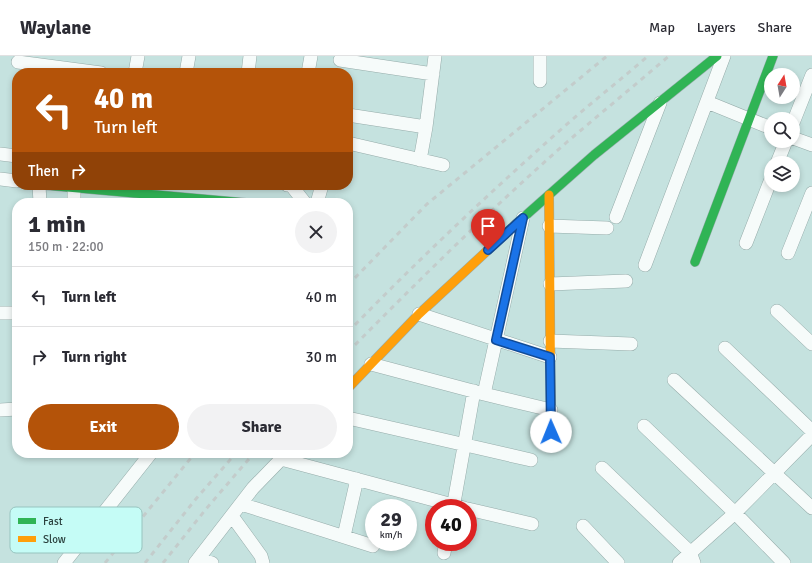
<!DOCTYPE html>
<meta charset="utf-8">
<style>
:root{--surface:#fff;--page:#f2f2f3;--text:#2b2b33;--muted:#7c7c81;--line:#e1e1e2;--accent:#b45309}
body{margin:0;font-family:Signika,sans-serif;background:var(--page);color:var(--text);height:100vh;display:flex;flex-direction:column;font-size:15px;white-space:nowrap}
*{box-sizing:border-box;margin:0}
p{font-size:13px;color:var(--muted)}
.icon{flex:none;width:22px;height:22px;fill:none;stroke:currentColor;stroke-width:2;stroke-linecap:round;stroke-linejoin:round}
.map{position:relative;flex:1;overflow:hidden}
.drawer{position:absolute;left:12px;top:142px;width:341px;height:260px;display:flex;flex-direction:column;background:var(--surface);border-radius:16px;box-shadow:0 2px 6px #0003}
.drawer>*{flex:none}
.top-card{position:absolute;left:12px;top:12px;width:341px;height:122px;border-radius:16px;box-shadow:0 2px 6px #0003;background:#b45309;color:#fff;overflow:hidden}
.needle{width:26px;rotate:11deg}
.controls{position:absolute;left:764px;top:12px;display:grid;gap:8px}
.controls a{display:grid;place-items:center;width:36px;height:36px;border-radius:50%;background:var(--surface);box-shadow:0 2px 6px #0003;font-size:20px}
.speed{position:absolute;left:365px;top:443px;display:flex;gap:8px;font-size:20px;font-weight:700;text-align:center}
.speed>*{display:grid;place-content:center;width:52px;height:52px;border-radius:50%;background:var(--surface);box-shadow:0 2px 6px #0003;line-height:1}
.speed small{font-size:10px;font-weight:400}
.speed .limit{border:6px solid #d22;background:#fff;color:#111}
.pin{position:absolute;display:grid;place-items:center;width:34px;height:34px;color:#fff;margin:-41px -17px;border-radius:50% 50% 50% 0;rotate:-45deg;box-shadow:0 0 4px #0007}
.pin .icon{rotate:45deg}
.me{position:absolute;width:44px;margin:-22px;rotate:359deg;stroke-linejoin:round;filter:drop-shadow(0 0 3px #0008)}
.turn{display:flex;align-items:center;gap:14px;height:84px;padding:0 16px;font-size:18px}
.turn .icon{width:52px;height:52px;stroke-width:2.5}
.turn b{display:block;font-size:28px;line-height:34px}
.then{display:flex;align-items:center;height:38px;padding:0 16px;background:#0003;gap:8px;font-size:15px}
.round{display:grid;place-items:center;flex:none;width:42px;height:42px;border-radius:21px;background:var(--page)}
.headline{display:flex;align-items:center;justify-content:space-between;height:68px;padding:0 16px}
h1{font-size:24px;font-weight:800;line-height:30px}
.primary-button{display:flex;gap:8px;margin-top:auto;padding:8px 16px}
.primary-button a{flex:1;height:46px;border-radius:24px;background:var(--accent);color:#fff;font-size:16px;font-weight:800;line-height:46px;text-align:center}
.primary-button a+a{background:var(--page);color:var(--text)}
ul{padding:0;list-style:none}
li{display:flex;align-items:center;gap:12px;height:60px;padding:0 16px;border-top:1px solid var(--line)}
li div{flex:1}
li b{display:block;font-size:15px}
li em{font-style:normal}
header{display:flex;align-items:center;gap:24px;box-sizing:border-box;height:56px;padding:0 20px;background:var(--surface);border-bottom:1px solid var(--line)}
header strong{font-size:19px}
nav{display:flex;gap:22px;margin-inline-start:auto;font-size:14px}
.map>svg:first-child{display:block}
.lines{fill:none;stroke-linecap:round;stroke-linejoin:round}
.street-casing{stroke:#96acaa;stroke-width:14}
.fast-casing{stroke:#96acaa;stroke-width:10}
.slow-casing{stroke:#96acaa;stroke-width:10}
.street{stroke:#f6fbfa;stroke-width:13}
.fast{stroke:#30b455;stroke-width:9}
.slow{stroke:#ff9f0a;stroke-width:9}
.rail{stroke:#c3cccb;stroke-width:3;stroke-dasharray:5 5;stroke-linecap:butt}
.route-casing{stroke:#114b97;stroke-width:10}
.route{stroke:#1a73e8;stroke-width:7}
.key{fill:#c5fcf6;stroke:#97c4bf;stroke-width:1}
.key-label{font-size:11px;fill:#2b413e}
</style>
<header>
<strong>Waylane</strong>
<nav><a>Map</a><a>Layers</a><a>Share</a></nav>
</header>
<div class="map">
<svg width="812" height="507" viewBox="0 0 812 507">
<rect width="100%" height="100%" fill="#c5e2df"/>
<g class="lines">
<defs>
<path id="street" d="M540,0V25
M340,4L433,18
M18,6L101,17
M135,17L138,0
M186,17L189,0
M248,17L250,0
M308,17L311,0
M707,46L771,72
M348,59L426,71
M793,67L812,19
M793,82L812,89
M348,87L443,109
M0,98L17,100
M420,104L426,71L435,0
M777,107L786,85
M0,123L17,125
M39,129L40,147
M287,129H291L305,147
M74,132V147
M317,147L322,129
M616,161L660,47
M549,170L607,172
M746,187L771,123
M788,197L812,137
M645,209L724,0
M550,228L626,225
M777,255L812,288
M0,257H17
M419,258L550,301
M550,285L631,288
M725,292L812,375
M371,308L484,338L551,354
M674,324L812,452
M484,338L523,162
M0,354L17,353
M348,362L531,404
M644,370L735,457L784,507
M281,403L464,452
M602,412L690,496L694,507
M241,448L373,490
M453,452L474,335
M468,453L532,468
M232,460L261,500L263,507
M583,470L618,507
M344,480L357,423
M444,497L446,486
M198,503L212,507
M64,507L151,397
M195,507L253,432L287,397
M679,507L735,457L812,379"/>
<path id="fast" d="M45,129L246,147
M516,168L594,99L717,0
M695,206L773,0"/>
<path id="slow" d="M549,139L551,376
M348,332L419,258L516,168"/>
</defs>
<use href="#street" class="street-casing"/>
<use href="#fast" class="fast-casing"/>
<use href="#slow" class="slow-casing"/>
<use href="#street" class="street"/>
<use href="#fast" class="fast"/>
<use href="#slow" class="slow"/>
<path class="rail" d="M348,229L427,148L607,0
M348,276C415,207 485,141 557,77C587,50 618,26 648,0
M348,296C419,224 491,153 567,86C601,57 635,29 669,0
M105,507L195,397
M145,507L195,444L236,397
M163,507L206,453L254,397"/>
</g>
<g class="lines">
<defs>
<path id="route" d="M488,194L523,162L496,284L550,301L551,376"/>
</defs>
<use href="#route" class="route-casing"/>
<use href="#route" class="route"/>
</g>
<rect x="10" y="451" width="132" height="46" rx="6" class="key"/>
<rect x="18" y="462" width="18" height="6" fill="#30b455"/>
<rect x="18" y="480" width="18" height="6" fill="#ff9f0a"/>
<g class="key-label">
<text x="43" y="469">Fast</text>
<text x="43" y="487">Slow</text>
</g>
</svg>
<div class="controls">
<a><svg class="needle" viewBox="-14 -14 28 28"><path d="M0-13l5 13h-10z" fill="#e53935"/><path d="M0 13l5-13h-10z" fill="#7c7c81"/></svg></a>
<a><svg class="icon" aria-label="search" viewBox="0 0 24 24"><circle cx="10" cy="10" r="6"/><path d="M15 15l6 6"/></svg></a>
<a><svg class="icon" aria-label="layers" viewBox="0 0 24 24"><path d="M12 4l9 5-9 5-9-5zM3 14l9 5 9-5"/></svg></a>
</div>
<div class="speed"><div>29<small>km/h</small></div><div class="limit">40</div></div>
<div class="pin" style="left:488px;top:194px;background:#d93025"><svg class="icon" aria-label="arrive" viewBox="0 0 24 24"><path d="M6 21V4h12l-3 4 3 4H6"/></svg></div>
<svg class="me" style="left:551px;top:376px" viewBox="-20 -20 40 40"><circle r="19" fill="#fff"/><path d="M0-13L10 11 0 6-10 11z" fill="#1a73e8"/></svg>
<div class="top-card">
<div class="turn"><svg class="icon" aria-label="left" viewBox="0 0 24 24"><path d="M17 20v-9H6M10 6l-5 5 5 5"/></svg><div><b>40 m</b>Turn left</div></div>
<div class="then">Then<svg class="icon" aria-label="right" viewBox="0 0 24 24"><path d="M7 20v-9h11M14 6l5 5-5 5"/></svg></div>
</div>
<section class="drawer">
<div class="headline"><div><h1>1 min</h1><p>150 m · 22:00</p></div><a class="round"><svg class="icon" aria-label="close" viewBox="0 0 24 24"><path d="M6 6l12 12M18 6L6 18"/></svg></a></div>
<ul>
<li><svg class="icon" aria-label="left" viewBox="0 0 24 24"><path d="M17 20v-9H6M10 6l-5 5 5 5"/></svg><div><b>Turn left</b></div><em>40 m</em></li>
<li><svg class="icon" aria-label="right" viewBox="0 0 24 24"><path d="M7 20v-9h11M14 6l5 5-5 5"/></svg><div><b>Turn right</b></div><em>30 m</em></li>
</ul>
<div class="primary-button"><a>Exit</a><a>Share</a></div>
</section>
</div>
